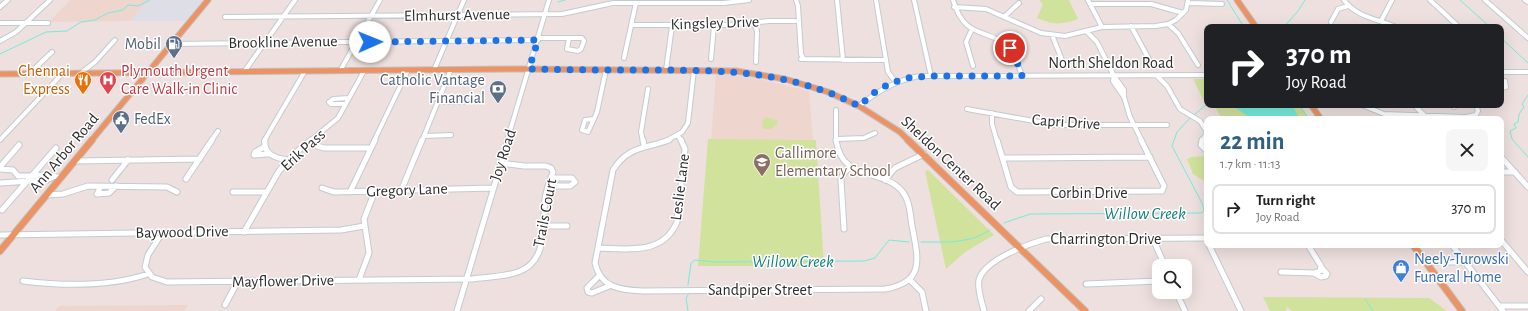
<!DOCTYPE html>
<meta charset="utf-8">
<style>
:root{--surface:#fff;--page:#f6f6f6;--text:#222;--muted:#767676;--line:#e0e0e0;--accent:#316181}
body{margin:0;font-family:"Alegreya Sans",sans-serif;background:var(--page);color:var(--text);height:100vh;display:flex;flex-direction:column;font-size:15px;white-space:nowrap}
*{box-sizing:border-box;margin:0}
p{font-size:13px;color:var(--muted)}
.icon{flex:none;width:22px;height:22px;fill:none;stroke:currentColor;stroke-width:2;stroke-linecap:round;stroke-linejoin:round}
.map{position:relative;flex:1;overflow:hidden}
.drawer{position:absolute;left:1204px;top:116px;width:300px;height:132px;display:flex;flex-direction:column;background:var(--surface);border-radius:8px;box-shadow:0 4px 16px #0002}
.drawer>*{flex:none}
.banner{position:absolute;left:1204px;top:24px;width:300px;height:84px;border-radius:8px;box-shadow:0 4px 16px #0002;background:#202124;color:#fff;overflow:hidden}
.buttons{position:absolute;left:1152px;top:259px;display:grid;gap:8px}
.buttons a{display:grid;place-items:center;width:40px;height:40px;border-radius:8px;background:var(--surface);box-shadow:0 4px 16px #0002;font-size:20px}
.pin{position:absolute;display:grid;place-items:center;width:34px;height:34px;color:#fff;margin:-17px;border:2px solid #fff;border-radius:50%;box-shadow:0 1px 4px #0007}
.me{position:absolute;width:44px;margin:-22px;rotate:89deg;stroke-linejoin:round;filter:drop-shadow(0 0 3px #0008)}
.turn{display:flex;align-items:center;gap:14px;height:84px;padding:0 16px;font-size:18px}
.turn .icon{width:52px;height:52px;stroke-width:2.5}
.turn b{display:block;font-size:28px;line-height:34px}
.round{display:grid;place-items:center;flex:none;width:42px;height:42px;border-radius:8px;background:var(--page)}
.summary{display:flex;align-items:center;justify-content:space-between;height:68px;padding:0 16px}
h1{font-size:24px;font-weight:700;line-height:30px;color:var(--accent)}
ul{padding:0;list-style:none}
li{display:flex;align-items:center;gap:12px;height:50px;margin:0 8px 6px;padding:0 8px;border:2px solid var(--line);border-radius:8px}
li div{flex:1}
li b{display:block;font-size:15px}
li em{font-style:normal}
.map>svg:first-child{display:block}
.industrial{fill:#dedfe6}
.education{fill:#eed6ce}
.green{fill:#d1e29c}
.water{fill:#74ecda}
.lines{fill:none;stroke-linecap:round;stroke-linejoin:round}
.stream{stroke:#74ecda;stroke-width:1}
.minor-far1-casing{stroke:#c2cbd2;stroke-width:6}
.minor-casing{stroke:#c2cbd2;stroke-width:7}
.major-far1-casing{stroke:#c0c0c0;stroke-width:7}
.major-casing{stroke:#c0c0c0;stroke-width:8}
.minor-far1{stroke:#fff;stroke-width:4}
.minor{stroke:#fff;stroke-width:5}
.major-far1{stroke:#ed9363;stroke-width:5}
.major{stroke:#ed9363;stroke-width:6}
.route{stroke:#1a73e8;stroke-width:7;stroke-dasharray:0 12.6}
.labels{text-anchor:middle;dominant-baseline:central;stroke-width:3;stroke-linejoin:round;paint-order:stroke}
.street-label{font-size:16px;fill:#2c2c2c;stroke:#fff}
.service-label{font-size:16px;fill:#4e5e75;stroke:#fff;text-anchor:end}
.food-label{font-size:16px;fill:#c56008;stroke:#fff;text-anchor:end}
.health-label{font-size:16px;fill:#be3a42;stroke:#fff;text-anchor:start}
.education-label{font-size:16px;fill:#785e54;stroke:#fff;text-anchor:start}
.shop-label{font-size:16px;fill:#366cbe;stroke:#fff;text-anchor:start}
.water-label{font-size:17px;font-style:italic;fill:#117f77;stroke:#fff}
</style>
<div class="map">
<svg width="1528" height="311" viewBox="0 0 1528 311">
<rect width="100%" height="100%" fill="#ede0de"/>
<path class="industrial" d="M149,0H203L185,21H130Z"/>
<path class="education" d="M70,0H149L130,21L49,22Z
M716,74L760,77V79L809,91L819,219L705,220Z
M188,305L184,311H55L59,306Z"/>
<path class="green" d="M1039,0H1069L1078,19C1060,25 1054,25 1037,18L1043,4Z
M1193,79H1207V105H1300L1310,119H1222L1215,107L1206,105Z
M766,117L777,120L778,123L771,129H763L762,122Z
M708,139L816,140L824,266H698Z
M1207,156V183L1193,174L1187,159L1191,157Z
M928,170L994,235L965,252L946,269L925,171Z
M1263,297L1429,298L1447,311H1292L1287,307L1286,311H1270Z"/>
<path class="water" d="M1293,105L1297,115L1301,119H1257L1249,117L1233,106Z"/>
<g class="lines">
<path class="stream" d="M1227,0L1230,4
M1460,0L1490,27
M558,2L565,0
M1230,5L1244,27
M1284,27L1298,11L1305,0
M1501,38L1528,63
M0,54L46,32L67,31L81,22L95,20L108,13L123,10L128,5L138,6L150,0
M1528,95L1522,104L1524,107L1519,114L1518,122L1514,124L1516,128L1510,131L1512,139L1528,157
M1299,105L1309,119
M1194,115L1207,104
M1004,223L1030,214L1202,213L1204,210L1202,203L1172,146L1177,132L1190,118
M921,242C946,242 969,244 990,230
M688,285L691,263L695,260L715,262L864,261L875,258L889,240L909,242
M688,295L686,298L688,311
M1365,299L1373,311"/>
<defs>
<path id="minor-far1" d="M796,0L798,6L801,54L803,58
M837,0L843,60
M876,0L888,72L895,81
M914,0L931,76
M953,0C966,43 988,25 1011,50C1017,57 1019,68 1022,76
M1088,0L1102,27
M1344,0C1356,17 1378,19 1396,27
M1430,0L1459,27
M1485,0L1528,38
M1525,0L1528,2
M1189,3L1222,4
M1090,4H1151L1183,13
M0,7L8,0
M954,7L986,9L1041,33L1065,36L1102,27L1156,26L1168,24L1176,20L1186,10L1188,0
M225,17L562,14L613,3H724L749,0
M1004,17L1019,3
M1381,21L1392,0
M1331,22L1338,9L1348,6
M0,23H48
M754,23L757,31L756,62
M1168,24L1178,33L1198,65
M631,25H729L769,21H799
M1131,26L1152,65
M1437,27H1458
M972,29L966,42L973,66
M1086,31L1097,42L1114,76L1124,90V97L1130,117L1142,141
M1052,35L1064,65
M539,38H569
M569,38H582L584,41L581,49L578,51L567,49Z
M0,41L16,32L50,0
M172,44L538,40
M624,58L636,3
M711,59L714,26
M801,59L886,60
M434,70L464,0
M666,70L672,26
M340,71L380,0
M244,72L295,0
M1501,72H1528
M30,73L52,52
M81,73L95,62L115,40
M1114,76L1113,81L1124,97
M1157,76L1167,86L1180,109L1200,121L1207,132
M1501,88L1506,87L1505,81
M438,102H463
M346,104H331L329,102L333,99L349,98
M1362,105L1384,114L1465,117L1476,115L1478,111L1476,105
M1414,105L1425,116
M1454,105V107
M859,106C878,91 896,80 920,76L1207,75
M967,109L1056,125H1167
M836,110V141
M992,113V124L997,141
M594,119L585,120L582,130L588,132L597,112L606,70
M424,136L451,135
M678,136L682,141
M837,139L864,138L875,133
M0,140L63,73
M211,141L218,131
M264,141L305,71
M310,141L338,118L364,71
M374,141L408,70
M422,141L451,69
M507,141L549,0
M643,141L641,132L648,89
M666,141L682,132L688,123L694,70
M1202,141L1207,133"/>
<path id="minor" d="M265,140C263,154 275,158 287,160
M643,140L644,146
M669,140C645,149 628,146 613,170L595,263C601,288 620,290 643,291L885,289C926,282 918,258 912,226C910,214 910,201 902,191C880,167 842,182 836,140
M997,140L1011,187L1017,192L1162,191L1164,186L1141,140
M1202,140L1201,145L1207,151
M307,143L324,148H371
M264,147L255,152L254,155L268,154
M1501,157L1528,187
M1003,158L1150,157
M75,161L200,159
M0,167L19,145
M0,169L13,170L18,176L50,175L61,178
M1501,172H1515
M186,179L212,140
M112,180L128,160
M885,180L895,168L924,154
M0,183L47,180L53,177
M101,186L97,194L109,193L116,186
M548,186H570L575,182L572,178H552
M322,188L334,192L493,188
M401,191L422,140
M233,192H267
M350,192L375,140
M47,195L63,194L88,186L167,187L177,192
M2,210L56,148
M544,226H567
M844,229L841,180L843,174L850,167
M244,232L279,171L293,155L311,140
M162,233L148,255L145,267L152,277L167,282L472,279C486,277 504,277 518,272C549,261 542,224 545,199C546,190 550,181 553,172L551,168L546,166H524L500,163
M0,235L341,230L364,226
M1153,239L1165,266
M1501,240L1528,272
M1209,245L1241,311
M1452,245L1503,311
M598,248C629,249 663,255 677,222L685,149L681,140
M1426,262H1465
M1281,272L1314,273L1320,271L1321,266L1308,245
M1314,273L1321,277L1326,276L1327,274L1321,267
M599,276L587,288L588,292L592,293L609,286
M359,280L369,253L364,219L375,191
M910,280L922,292L926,311
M23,281C64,286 109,287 148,274
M1086,284L1159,281
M1176,292L1185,311
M225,305L238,281
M1499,306H1528
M457,311L508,140
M984,311C982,302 977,290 979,280C984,260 1028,244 1046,239L1207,238
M1029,311L1041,299"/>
<path id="major-far1" d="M1237,0L1256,27
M0,74L521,69L736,71L785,79L828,92L859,106L900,132L909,141
M1311,105L1321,119
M91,141L208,0"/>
<path id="major" d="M908,140L1085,311
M1413,245L1462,311
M0,251L92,140"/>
</defs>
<use href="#minor-far1" class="minor-far1-casing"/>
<use href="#minor" class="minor-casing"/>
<use href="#major-far1" class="major-far1-casing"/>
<use href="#major" class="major-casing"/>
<use href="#minor-far1" class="minor-far1"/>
<use href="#minor" class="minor"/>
<use href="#major-far1" class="major-far1"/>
<use href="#major" class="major"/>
</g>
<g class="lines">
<path class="route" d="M370,42L538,40L529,69C570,70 611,70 651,70C726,70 790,71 859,106L875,92L889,84L907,78L929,76H1022L1014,54L1010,48"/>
</g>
<defs>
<symbol id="fuel-pin" viewBox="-11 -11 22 30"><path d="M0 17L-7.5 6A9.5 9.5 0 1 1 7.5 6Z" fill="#5c6f8a" stroke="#fff"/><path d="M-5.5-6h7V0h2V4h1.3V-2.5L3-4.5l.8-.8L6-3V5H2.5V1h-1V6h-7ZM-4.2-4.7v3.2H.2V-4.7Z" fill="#fff"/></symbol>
<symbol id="restaurant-pin" viewBox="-11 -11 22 30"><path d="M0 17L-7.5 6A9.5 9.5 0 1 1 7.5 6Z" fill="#e8710a" stroke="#fff"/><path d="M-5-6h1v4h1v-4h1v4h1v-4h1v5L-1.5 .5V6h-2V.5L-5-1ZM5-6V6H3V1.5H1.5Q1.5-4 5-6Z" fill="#fff"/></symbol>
<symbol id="hospital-pin" viewBox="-11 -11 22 30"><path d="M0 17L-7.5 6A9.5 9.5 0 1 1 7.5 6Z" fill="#e0444e" stroke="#fff"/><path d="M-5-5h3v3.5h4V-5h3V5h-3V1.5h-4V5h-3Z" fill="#fff"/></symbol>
<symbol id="bank-pin" viewBox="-11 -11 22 30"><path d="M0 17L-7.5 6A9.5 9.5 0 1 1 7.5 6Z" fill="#5c6f8a" stroke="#fff"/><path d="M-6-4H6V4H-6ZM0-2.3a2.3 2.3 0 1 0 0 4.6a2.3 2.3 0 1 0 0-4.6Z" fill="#fff"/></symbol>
<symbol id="civic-pin" viewBox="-11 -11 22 30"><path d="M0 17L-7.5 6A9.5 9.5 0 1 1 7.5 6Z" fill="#5c6f8a" stroke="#fff"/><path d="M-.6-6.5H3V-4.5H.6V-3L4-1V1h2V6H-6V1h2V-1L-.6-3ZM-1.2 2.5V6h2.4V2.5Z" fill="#fff"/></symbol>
<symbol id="school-pin" viewBox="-11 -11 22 30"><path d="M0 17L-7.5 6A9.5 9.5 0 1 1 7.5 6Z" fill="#8d6e63" stroke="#fff"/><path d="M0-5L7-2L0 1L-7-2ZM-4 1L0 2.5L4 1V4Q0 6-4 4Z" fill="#fff"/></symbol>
<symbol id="shop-pin" viewBox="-11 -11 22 30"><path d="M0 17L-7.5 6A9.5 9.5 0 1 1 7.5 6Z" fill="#3f7fe0" stroke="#fff"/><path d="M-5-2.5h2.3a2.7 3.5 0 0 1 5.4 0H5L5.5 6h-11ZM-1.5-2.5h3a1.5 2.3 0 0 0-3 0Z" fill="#fff"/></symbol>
</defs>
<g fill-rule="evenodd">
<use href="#fuel-pin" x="164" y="34" width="20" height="27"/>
<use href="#restaurant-pin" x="73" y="70" width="20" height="27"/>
<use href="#hospital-pin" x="98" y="70" width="20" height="27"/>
<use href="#bank-pin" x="488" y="79" width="20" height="27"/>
<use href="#civic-pin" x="111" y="109" width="20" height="27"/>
<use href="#school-pin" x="752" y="152" width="20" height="27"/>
<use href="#shop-pin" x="1391" y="258" width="20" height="27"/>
</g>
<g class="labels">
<g class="street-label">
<text transform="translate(457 15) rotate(-1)">Elmhurst Avenue</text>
<text transform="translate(715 23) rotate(-2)">Kingsley Drive</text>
<text transform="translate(283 42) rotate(-1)">Brookline Avenue</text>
<text x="1111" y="63">North Sheldon Road</text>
<text transform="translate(1066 122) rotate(4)">Capri Drive</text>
<text transform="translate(303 150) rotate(-42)">Erik Pass</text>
<text transform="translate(64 153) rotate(-50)">Ann Arbor Road</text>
<text transform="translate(503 155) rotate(-72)">Joy Road</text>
<text transform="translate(951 163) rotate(43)">Sheldon Center Road</text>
<text transform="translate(680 187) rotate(-83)">Leslie Lane</text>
<text transform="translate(407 190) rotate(-2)">Gregory Lane</text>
<text x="1089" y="193">Corbin Drive</text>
<text transform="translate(545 213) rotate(-79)">Trails Court</text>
<text transform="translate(182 232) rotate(-1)">Baywood Drive</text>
<text x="1106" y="239">Charrington Drive</text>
<text transform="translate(283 281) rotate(-1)">Mayflower Drive</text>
<text x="760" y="290">Sandpiper Street</text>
</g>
<g class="service-label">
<text x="161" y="44">Mobil</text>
<text x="485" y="80">Catholic Vantage<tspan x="485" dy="18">Financial</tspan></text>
<text x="134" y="119" text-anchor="start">FedEx</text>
</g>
<g class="food-label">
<text x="70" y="71">Chennai<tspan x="70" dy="18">Express</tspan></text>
</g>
<g class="health-label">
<text x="121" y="71">Plymouth Urgent<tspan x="121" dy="18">Care Walk-in Clinic</tspan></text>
</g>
<g class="education-label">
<text x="775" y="153">Gallimore<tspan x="775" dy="18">Elementary School</tspan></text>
</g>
<g class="shop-label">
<text x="1414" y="259">Neely-Turowski<tspan x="1414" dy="18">Funeral Home</tspan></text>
</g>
<g class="water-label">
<text x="1145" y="213">Willow Creek</text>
<text x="793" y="261">Willow Creek</text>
</g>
</g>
</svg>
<div class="buttons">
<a><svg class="icon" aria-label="search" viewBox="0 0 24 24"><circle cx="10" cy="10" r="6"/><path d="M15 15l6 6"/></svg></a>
</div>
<div class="pin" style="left:1010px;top:48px;background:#d93025"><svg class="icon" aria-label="arrive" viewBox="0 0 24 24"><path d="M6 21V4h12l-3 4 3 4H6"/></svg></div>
<svg class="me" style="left:370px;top:42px" viewBox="-20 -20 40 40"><circle r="19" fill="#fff"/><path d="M0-13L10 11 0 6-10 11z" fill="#1a73e8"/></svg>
<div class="banner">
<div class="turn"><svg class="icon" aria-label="right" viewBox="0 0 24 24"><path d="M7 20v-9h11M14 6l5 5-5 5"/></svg><div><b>370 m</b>Joy Road</div></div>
</div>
<section class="drawer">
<div class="summary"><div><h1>22 min</h1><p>1.7 km · 11:13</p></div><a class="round"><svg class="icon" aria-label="close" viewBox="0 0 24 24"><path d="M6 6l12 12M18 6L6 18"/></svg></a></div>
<ul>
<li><svg class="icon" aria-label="right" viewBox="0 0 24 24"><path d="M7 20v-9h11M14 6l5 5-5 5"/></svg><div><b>Turn right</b><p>Joy Road</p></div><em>370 m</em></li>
</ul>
</section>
</div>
